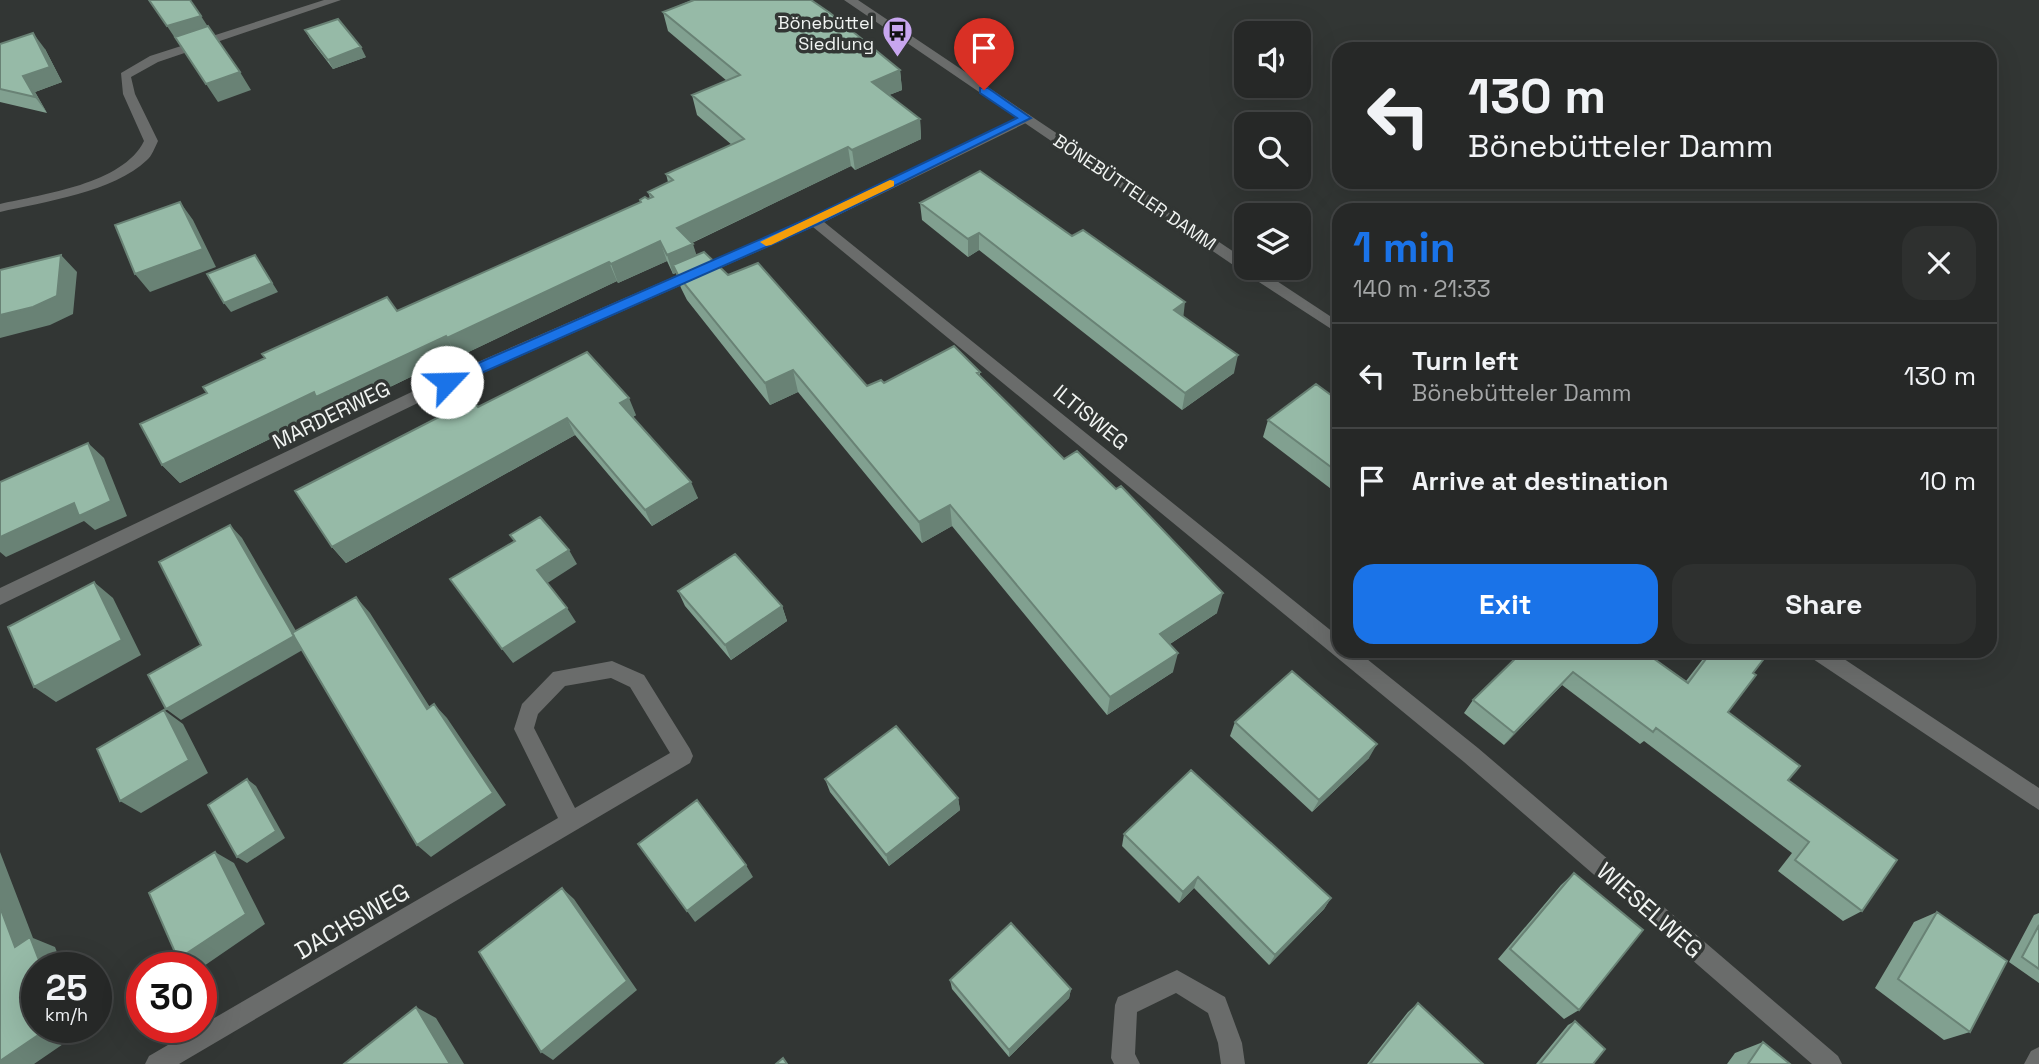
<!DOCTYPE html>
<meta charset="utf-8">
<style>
:root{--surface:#262827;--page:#2e302f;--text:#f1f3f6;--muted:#a4a6a7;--line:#424444;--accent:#1a73e8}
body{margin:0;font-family:"Space Grotesk",sans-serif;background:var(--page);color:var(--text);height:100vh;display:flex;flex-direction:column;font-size:26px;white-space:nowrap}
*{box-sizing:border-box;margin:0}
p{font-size:23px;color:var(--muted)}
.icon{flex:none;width:38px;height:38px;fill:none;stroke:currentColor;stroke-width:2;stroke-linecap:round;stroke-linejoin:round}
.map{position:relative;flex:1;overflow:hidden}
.panel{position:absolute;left:1332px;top:203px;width:665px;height:455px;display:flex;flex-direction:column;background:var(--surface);border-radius:21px;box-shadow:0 7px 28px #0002,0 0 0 2px var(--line)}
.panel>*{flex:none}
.guide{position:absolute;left:1332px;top:42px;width:665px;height:147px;border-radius:21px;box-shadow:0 7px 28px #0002,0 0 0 2px var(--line);background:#262827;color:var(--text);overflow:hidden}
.buttons{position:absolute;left:1234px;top:21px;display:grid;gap:14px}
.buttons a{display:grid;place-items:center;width:77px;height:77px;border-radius:14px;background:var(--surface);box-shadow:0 7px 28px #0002,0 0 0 2px var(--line);font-size:35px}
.speed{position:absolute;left:21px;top:952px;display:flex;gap:14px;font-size:35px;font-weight:700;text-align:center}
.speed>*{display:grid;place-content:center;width:91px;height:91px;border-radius:50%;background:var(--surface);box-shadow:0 7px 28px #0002,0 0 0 2px var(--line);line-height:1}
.speed small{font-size:18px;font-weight:400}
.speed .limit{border:10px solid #d22;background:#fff;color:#111}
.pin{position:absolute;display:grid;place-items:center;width:60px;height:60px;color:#fff;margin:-72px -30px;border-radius:50% 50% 50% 0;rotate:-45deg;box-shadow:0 0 7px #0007}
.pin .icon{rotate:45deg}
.me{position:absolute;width:77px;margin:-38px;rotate:66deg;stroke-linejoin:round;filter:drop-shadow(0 0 5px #0008)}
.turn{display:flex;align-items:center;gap:24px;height:147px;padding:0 21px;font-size:32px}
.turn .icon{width:91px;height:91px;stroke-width:2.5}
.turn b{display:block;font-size:49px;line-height:60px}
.round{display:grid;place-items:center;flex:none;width:74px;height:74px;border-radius:21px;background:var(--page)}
.overview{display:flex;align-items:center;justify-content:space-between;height:119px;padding:0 21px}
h1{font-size:42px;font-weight:700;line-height:52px;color:var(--accent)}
.primary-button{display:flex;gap:14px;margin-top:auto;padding:14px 21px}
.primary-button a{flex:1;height:80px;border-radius:21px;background:var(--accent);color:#fff;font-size:28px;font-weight:700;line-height:80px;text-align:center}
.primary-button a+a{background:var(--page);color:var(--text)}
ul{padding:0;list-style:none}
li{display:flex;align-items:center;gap:21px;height:105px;padding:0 21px;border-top:2px solid var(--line)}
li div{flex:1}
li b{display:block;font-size:26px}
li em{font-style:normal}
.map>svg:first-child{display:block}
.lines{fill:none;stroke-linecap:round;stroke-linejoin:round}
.minor{fill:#6a6c6b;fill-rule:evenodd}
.tertiary{fill:#6a6c6b;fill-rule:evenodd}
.wall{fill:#81a090}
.shaded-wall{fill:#698275}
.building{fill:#96baa7;stroke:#698275;stroke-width:2}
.route{fill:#1a73e8;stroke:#114b97;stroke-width:2}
.slow{fill:#f59e0b}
.labels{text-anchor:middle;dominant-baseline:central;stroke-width:7;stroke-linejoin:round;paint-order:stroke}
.far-poi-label{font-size:18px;fill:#f1f4f2;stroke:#323634;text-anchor:end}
.far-street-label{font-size:18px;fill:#f1f4f2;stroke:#323634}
.street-label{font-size:21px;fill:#f1f4f2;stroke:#323634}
.near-street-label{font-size:24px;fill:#f1f4f2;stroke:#323634}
</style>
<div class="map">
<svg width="2039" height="1064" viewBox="0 0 2039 1064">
<rect width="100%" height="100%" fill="#323634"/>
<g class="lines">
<path class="minor" d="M324,0H341L158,62L131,77L135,94L158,141C155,147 152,156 147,160C114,192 43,202 0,212V204C43,194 123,184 144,141L123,94L121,73L150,56Z
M1025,114L1030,115V121L824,222L1339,637V651H1357L1478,748L1838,1056L1842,1064H1812L1464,762L813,227L453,386L0,605V588L441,378L809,218Z
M612,661L644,675L690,749L693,756L690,763L179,1064H145L149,1056L558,818L514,729L522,704L553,672ZM611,678L630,687L670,753L575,808L534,728L538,714L565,686Z
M1177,970L1225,997L1242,1043L1245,1064H1221L1218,1043L1208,1013L1176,993L1137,1012L1135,1054L1140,1064H1114L1111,1058L1115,1005L1118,997Z
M2039,1047V1064H2024L2031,1051Z"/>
<path class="tertiary" d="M844,0H858L1246,260V268H1257L1339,322V334L1242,271Z
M1808,651H1832L2039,788V810L1810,657Z"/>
</g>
<path class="wall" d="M692,0H811L900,70L902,90L889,95L920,119L921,139L855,170L851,166L692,243L696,255L728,275L867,386L980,372V376L1217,613L1170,644L1173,672L1107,715L952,526L922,543L798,392L770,405L687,300L681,288L676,273L673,274L667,261L618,283L617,281L458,357L456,355L330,416L327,411L180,483L162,465L397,311L650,198L648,192L668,182L666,174L732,145L697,115L692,95L727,81L668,31L663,12Z
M305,30L366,57L333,69L310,39Z
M0,44L45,49L62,82L35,92L47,113L0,102Z
M920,203L1072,236L1183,316L1234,373L1182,410L979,250L968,257L922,220Z
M1339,401V495L1263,437L1268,420Z
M478,407L636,415L633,417L698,498L652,526L575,435L346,563L332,547Z
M678,591L782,606L787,621L731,660L685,606Z
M1512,651H1643L1686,681L1709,651H1759L1753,673L1728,712L1788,780L1862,911L1843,921L1778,871L1792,853L1644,741L1640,744L1562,685L1504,745L1464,713L1473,700L1518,656Z
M1235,722L1369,758L1312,812L1230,736Z
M825,779L958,798L960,810L889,866L830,792Z
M1124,834L1331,898L1324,909L1269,965L1194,888L1179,903L1122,846Z
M1574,873L1579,1010L1564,1019L1498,959L1561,885Z
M1937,912L1970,1032L1944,1040L1875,988L1914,922Z
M2039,913V983L2009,962L2034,915Z
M950,980L1071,989L1069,998L1009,1057L952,989Z
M1418,1003L1483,1064H1367L1408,1012Z
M1575,1021L1593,1064H1536L1568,1025Z
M1763,1042L1790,1064H1727L1735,1053Z"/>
<path class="shaded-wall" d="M201,16L212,33L179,44L167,26Z
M33,33L45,49L62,82L35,92L47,113L35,97L23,76Z
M361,47L366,57L333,69L328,60Z
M900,70L902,90L874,101L872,82Z
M240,72L251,90L218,102L206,84Z
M920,119L921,139L855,170L852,150Z
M848,147L851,166L683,247L677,228Z
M180,202L193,220L216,267L150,292L135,274Z
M979,233V250L968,257V239Z
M660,241L667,261L618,283L611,264Z
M693,244L699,263L673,265L676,273L673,274L667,255Z
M61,255L77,272L73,314L50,325L0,338V315Z
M255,255L278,292L231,312L224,303Z
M609,262L617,281L458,357L447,338Z
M1185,302L1183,320L1174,310Z
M446,336L456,355L330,416L327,411L180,483L162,465L314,392Z
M1238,355L1234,373L1182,410L1185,393Z
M793,370L798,392L770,405L765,383Z
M629,398L636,415L628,420L620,403Z
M567,418L575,435L346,563L332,547Z
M88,443L104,458L127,516L95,530L84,521L6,557L0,552V537Z
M691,482L698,498L652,526L645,510Z
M950,505L952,526L922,543L919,522Z
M230,525L242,538L306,648L181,720L166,709L294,636Z
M569,550L577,564L546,584L537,570Z
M94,582L113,598L141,655L56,702L34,687Z
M1223,593L1217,613L1156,653L1160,634Z
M356,597L370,613L440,723L427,709Z
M782,606L787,621L731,660L725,645Z
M567,608L576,622L513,663L502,649Z
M1178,653L1173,672L1107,715L1110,697Z
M1573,672L1562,685L1504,745L1514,733Z
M434,704L447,718L506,805L431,857L417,845Z
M164,710L183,724L208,773L141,813L120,801Z
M1377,744L1369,758L1312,812L1319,800Z
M247,779L256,786L285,838L247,863L237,857Z
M958,798L960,810L889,866L886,855Z
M0,852L33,938L55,947L63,968H42L15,947L0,907Z
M215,852L234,863L265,924L201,968H196L178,959Z
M746,865L753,877L695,922L687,911Z
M1198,877L1194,888L1179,903L1183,892Z
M562,888L574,899L637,990L553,1060L541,1052Z
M1331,898L1324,909L1269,965L1275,955Z
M1071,989L1069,998L1009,1057V1050Z
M416,1007L436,1018L464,1064H450Z
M50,1027H88L34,1064H0V1061Z"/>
<path class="building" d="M149,0H190L201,16L167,26Z
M694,0H811L830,13L900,70L872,82L920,119L852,150L848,147L677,228L693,244L667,255L660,241L611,264L609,262L447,338L446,336L316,397L314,392L162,465L140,424L207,393L203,387L265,358L262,354L387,297L397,311L641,202L640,200L645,197L648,199L653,197L648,192L673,180L666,174L744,139L692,95L740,75L663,12Z
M338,19L361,47L328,60L305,30Z
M208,26L240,72L206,84L175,37Z
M33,33L50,67L23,76L35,97L0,89V44Z
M980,171L1072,236L1083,230L1185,302L1174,310L1238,355L1185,393L979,233L968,239L920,203Z
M180,202L203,249L135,274L115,225Z
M704,252L728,275L758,263L867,386L881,380L884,383L954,346L980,372L977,373L1064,459L1077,451L1116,489L1121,486L1223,593L1160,634L1178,653L1110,697L950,505L919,522L793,370L765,383L679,277L673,265Z
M61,255L57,296L33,307L0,315V270Z
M255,255L272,283L224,303L207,274Z
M587,352L629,398L620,403L691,482L645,510L567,418L332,547L295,491L472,400L478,407Z
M1316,384L1339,401V473L1268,420Z
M88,443L111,501L79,516L74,503L0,537V482Z
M540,517L569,550L537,570L567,608L502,649L450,579L515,541L510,535Z
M230,525L294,636L166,709L148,675L201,645L159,562Z
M735,554L782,606L725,645L678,591Z
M94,582L122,640L34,687L8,627Z
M356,597L427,709L434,704L493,793L417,845L292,633Z
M1523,651H1643L1688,683L1712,651H1759L1766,656L1753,673L1756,675L1728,712L1800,766L1788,780L1897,860L1862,911L1795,860L1809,842L1656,728L1653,732L1573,672L1514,733L1473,700Z
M1292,671L1377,744L1319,800L1235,722Z
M164,710L189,760L120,801L97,749Z
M896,726L958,798L886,855L825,779Z
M1191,770L1331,898L1275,955L1198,877L1183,892L1124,834Z
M247,779L276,831L237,857L208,805Z
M697,800L746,865L687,911L638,844Z
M215,852L246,914L178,959L149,893Z
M1574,873L1643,930L1579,1010L1510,949Z
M562,888L627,981L541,1052L479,952Z
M0,907L15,947L30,937L42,968H37V1027H50L0,1061Z
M1937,912L2007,961L1970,1032L1898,979Z
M1011,923L1071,989L1009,1050L950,980Z
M2039,925V969L2022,957Z
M1418,1003L1483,1064H1370Z
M416,1007L450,1064H344Z
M1575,1021L1605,1049L1593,1064H1540Z
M1763,1042L1790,1064H1748Z
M783,1058L787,1064H776Z"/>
<path class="route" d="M980,88H988L1031,118L818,224L452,386H442L440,382L442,379L809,218L1017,118L980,93Z"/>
<path class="slow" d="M890,180L894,181V186L771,245L766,246L760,242Z"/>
<defs>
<symbol id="bus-pin" viewBox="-11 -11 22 30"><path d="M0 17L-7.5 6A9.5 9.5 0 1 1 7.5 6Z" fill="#c8a6ef" stroke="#323634"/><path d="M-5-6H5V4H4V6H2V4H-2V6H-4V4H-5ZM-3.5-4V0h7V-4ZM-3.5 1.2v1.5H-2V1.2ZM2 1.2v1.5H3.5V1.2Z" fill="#111"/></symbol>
</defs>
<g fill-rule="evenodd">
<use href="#bus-pin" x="880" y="14" width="35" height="47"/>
</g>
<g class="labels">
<g class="far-poi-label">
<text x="874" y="22">Bönebüttel<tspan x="874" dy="21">Siedlung</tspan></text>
</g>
<g class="far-street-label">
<text transform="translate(1135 192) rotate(34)">BÖNEBÜTTELER DAMM</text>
</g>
<g class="street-label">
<text transform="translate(331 415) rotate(-26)">MARDERWEG</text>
<text transform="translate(1091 417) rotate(39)">ILTISWEG</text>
</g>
<g class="near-street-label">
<text transform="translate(1650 910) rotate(41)">WIESELWEG</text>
<text transform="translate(352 921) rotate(-30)">DACHSWEG</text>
</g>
</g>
</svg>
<div class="buttons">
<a><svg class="icon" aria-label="sound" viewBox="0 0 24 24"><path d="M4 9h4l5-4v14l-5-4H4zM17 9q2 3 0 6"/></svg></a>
<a><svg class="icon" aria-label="search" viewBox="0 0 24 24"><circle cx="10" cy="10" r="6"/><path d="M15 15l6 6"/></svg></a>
<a><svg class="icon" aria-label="layers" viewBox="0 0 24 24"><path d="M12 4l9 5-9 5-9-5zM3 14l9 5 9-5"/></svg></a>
</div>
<div class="speed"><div>25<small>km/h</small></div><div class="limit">30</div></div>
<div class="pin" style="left:984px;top:90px;background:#d93025"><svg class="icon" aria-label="arrive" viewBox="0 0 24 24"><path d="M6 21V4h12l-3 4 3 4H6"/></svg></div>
<svg class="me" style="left:447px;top:382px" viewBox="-20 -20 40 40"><circle r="19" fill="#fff"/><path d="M0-13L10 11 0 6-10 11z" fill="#1a73e8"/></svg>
<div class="guide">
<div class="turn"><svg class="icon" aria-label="left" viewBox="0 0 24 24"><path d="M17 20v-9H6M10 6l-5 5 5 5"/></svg><div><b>130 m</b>Bönebütteler Damm</div></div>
</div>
<section class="panel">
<div class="overview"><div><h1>1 min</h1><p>140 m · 21:33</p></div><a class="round"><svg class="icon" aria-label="close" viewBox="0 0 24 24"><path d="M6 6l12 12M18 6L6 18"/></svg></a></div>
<ul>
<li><svg class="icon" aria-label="left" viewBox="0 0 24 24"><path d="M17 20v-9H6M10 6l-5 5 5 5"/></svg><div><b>Turn left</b><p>Bönebütteler Damm</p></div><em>130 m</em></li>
<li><svg class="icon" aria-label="arrive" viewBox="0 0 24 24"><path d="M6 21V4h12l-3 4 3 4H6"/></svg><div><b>Arrive at destination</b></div><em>10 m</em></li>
</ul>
<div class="primary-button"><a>Exit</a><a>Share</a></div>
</section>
</div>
